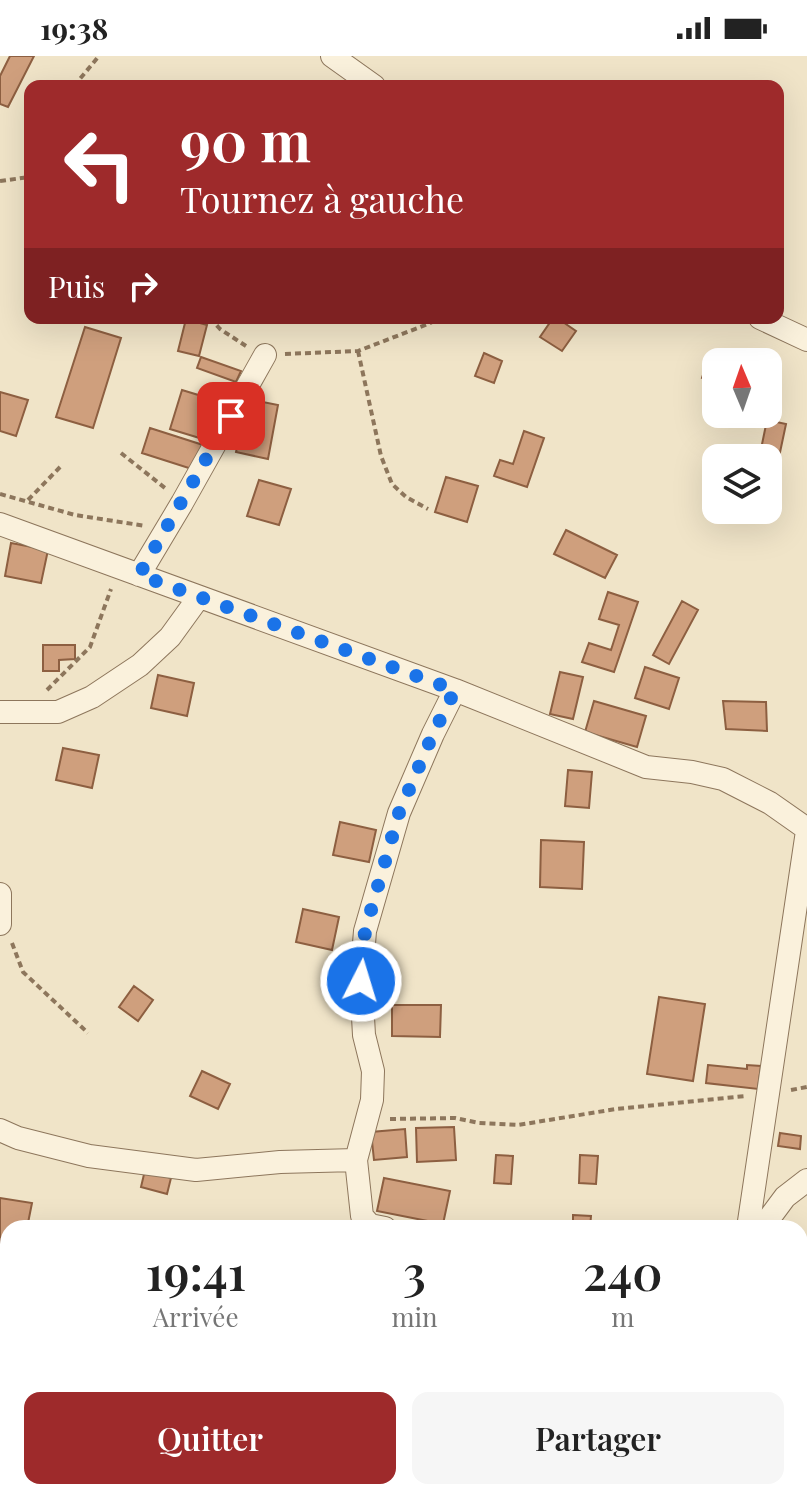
<!DOCTYPE html>
<html lang="fr">
<meta charset="utf-8">
<style>
:root{--surface:#fff;--page:#f6f6f6;--text:#222;--muted:#767676;--accent:#9e2a2b}
body{margin:0;font-family:"Playfair Display",serif;background:var(--page);color:var(--text);height:100vh;display:flex;flex-direction:column;font-size:30px;white-space:nowrap}
*{box-sizing:border-box;margin:0}
p{font-size:26px;color:var(--muted)}
.icon{flex:none;width:44px;height:44px;fill:none;stroke:currentColor;stroke-width:2;stroke-linecap:round;stroke-linejoin:round}
.map{position:relative;flex:1;overflow:hidden}
.details{position:absolute;left:0px;top:1164px;width:808px;height:280px;display:flex;flex-direction:column;background:var(--surface);border-radius:24px 24px 0 0;box-shadow:0 8px 32px #0002}
.details>*{flex:none}
.guide{position:absolute;left:24px;top:24px;width:760px;height:244px;border-radius:16px;box-shadow:0 8px 32px #0002;background:#9e2a2b;color:#fff;overflow:hidden}
.needle{width:52px;rotate:358deg}
.buttons{position:absolute;left:702px;top:292px;display:grid;gap:16px}
.buttons a{display:grid;place-items:center;width:80px;height:80px;border-radius:16px;background:var(--surface);box-shadow:0 8px 32px #0002;font-size:40px}
.pin{position:absolute;display:grid;place-items:center;width:68px;height:68px;color:#fff;margin:-34px;border-radius:16px;box-shadow:0 4px 12px #0006}
.me{position:absolute;width:88px;margin:-44px;rotate:5deg;stroke-linejoin:round;filter:drop-shadow(0 0 6px #0008)}
.turn{display:flex;align-items:center;gap:28px;height:168px;padding:0 24px;font-size:36px}
.turn .icon{width:104px;height:104px;stroke-width:2.5}
.turn b{display:block;font-size:56px;line-height:68px}
.then{display:flex;align-items:center;height:76px;padding:0 24px;background:#0003;gap:16px;font-size:30px}
.eta{display:flex;justify-content:space-evenly;align-items:center;height:136px;text-align:center}
.eta b{font-size:48px;font-weight:600;line-height:56px}
.button{display:flex;gap:16px;margin-top:auto;padding:16px 24px}
.button a{flex:1;height:92px;border-radius:16px;background:var(--accent);color:#fff;font-size:32px;font-weight:600;line-height:92px;text-align:center}
.button a+a{background:var(--page);color:var(--text)}
.status{display:flex;justify-content:space-between;align-items:center;height:56px;padding:0 40px;background:var(--surface);direction:ltr}
.status svg{height:22px;fill:currentColor}
.map>svg:first-child{display:block}
.building{fill:#cf9f7d;stroke:#8d5f41;stroke-width:2}
.lines{fill:none;stroke-linecap:round;stroke-linejoin:round}
.street-casing{stroke:#8d765c;stroke-width:24}
.path{stroke:#8d765c;stroke-width:4;stroke-dasharray:6 4;stroke-linecap:butt}
.street{stroke:#faf1dc;stroke-width:22}
.route{stroke:#1a73e8;stroke-width:14;stroke-dasharray:0 25.2}
</style>
<div class="status"><b>19:38</b><svg viewBox="0 0 49 12"><path d="M0 12V9h3v3zM5 12V6h3v6zM10 12V3h3v9zM15 12V0h3v12zM26 1h20v11H26zM47 4h2v5h-2z"/></svg></div>
<div class="map">
<svg width="807" height="1444" viewBox="0 0 807 1444">
<rect width="100%" height="100%" fill="#f0e4c8"/>
<path class="building" d="M10,0H34L8,51L0,48V20Z
M553,262H557L576,275L562,295L540,281Z
M186,263L207,269L199,300L178,295Z
M85,271L121,282L93,372L56,361Z
M484,297L502,305L494,327L475,320Z
M201,301L241,315L236,326L197,312Z
M707,307L716,310V327L702,322Z
M182,334L218,345L206,384L170,373Z
M0,336L28,344L16,380L0,375Z
M248,343L278,349L268,403L236,396Z
M716,352V358H736L730,369L712,360Z
M767,364L786,368L779,401L760,398Z
M150,372L203,389L195,414L142,397Z
M524,375L544,382L527,431L494,420L500,404L513,408Z
M446,421L478,430L467,466L435,456Z
M259,424L291,433L279,469L247,460Z
M566,474L617,499L605,522L554,498Z
M11,487L48,494L41,527L5,520Z
M608,536L638,546L614,616L582,606L589,587L611,594L619,569L599,563Z
M682,545L698,554L669,608L653,599Z
M43,589H75V603L59,604V615H43Z
M645,611L679,622L669,653L635,642Z
M560,616L583,621L573,663L550,658Z
M158,619L194,627L187,660L151,652Z
M594,645L646,660L637,691L585,676Z
M723,645L766,646L767,675L726,673Z
M63,692L99,699L92,732L56,724Z
M568,714L592,716L589,752L565,750Z
M340,766L376,774L369,806L333,799Z
M541,784L584,786L582,833L540,831Z
M303,853L339,861L332,894L296,886Z
M134,930L153,944L138,965L119,951Z
M659,941L705,948L693,1025L647,1018Z
M392,949H441L440,981L392,980Z
M708,1009L747,1013V1009L761,1010L758,1033L706,1027Z
M202,1015L230,1028L218,1053L190,1040Z
M454,1071L456,1104L417,1106L416,1072Z
M405,1073L407,1101L374,1104L371,1076Z
M780,1077L801,1080L800,1093L778,1090Z
M496,1099L513,1100L511,1128L494,1127Z
M580,1099L598,1100L596,1128L579,1127Z
M145,1114L171,1122L167,1138L141,1131Z
M384,1122L450,1135L443,1168L377,1155Z
M0,1142L32,1147L27,1172H8V1195L0,1194Z
M573,1159L591,1160L590,1172H573Z"/>
<g class="lines">
<defs>
<path id="street" d="M332,0L374,30
M760,262L807,284
M0,468L455,634L646,711L692,716L723,723L770,747L807,773
M139,519L182,447L265,299
M0,656H58L92,641L140,609L170,581L199,541
M0,838V868
M0,1074L18,1082L89,1100L196,1114L280,1106L356,1104
M385,1172L370,1169L362,1160L356,1104L372,1044L373,1015L364,979L361,925L365,875L399,757L433,678L455,634
M748,1172L807,775
M762,1172L785,1141L807,1124
M0,1313L8,1314
M743,1444V1436"/>
</defs>
<use href="#street" class="street-casing"/>
<path class="path" d="M74,30L99,0
M0,125L30,121
M210,262L220,273L246,290
M358,295L381,400L392,428L406,441L428,453
M285,298L358,295L428,268L440,262
M121,397L165,432
M0,438L75,459L146,470
M28,444L62,409
M47,634L90,591L111,533
M12,887L23,916L88,977
M791,1034L807,1031
M390,1063L455,1062L479,1067L518,1069L616,1053L746,1040"/>
<use href="#street" class="street"/>
</g>
<g class="lines">
<path class="route" d="M231,360L139,519L455,634L433,678L399,757L365,875L361,925"/>
</g>
</svg>
<div class="buttons">
<a><svg class="needle" viewBox="-14 -14 28 28"><path d="M0-13l5 13h-10z" fill="#e53935"/><path d="M0 13l5-13h-10z" fill="#767676"/></svg></a>
<a><svg class="icon" aria-label="layers" viewBox="0 0 24 24"><path d="M12 4l9 5-9 5-9-5zM3 14l9 5 9-5"/></svg></a>
</div>
<div class="pin" style="left:231px;top:360px;background:#d93025"><svg class="icon" aria-label="arrive" viewBox="0 0 24 24"><path d="M6 21V4h12l-3 4 3 4H6"/></svg></div>
<svg class="me" style="left:361px;top:925px" viewBox="-20 -20 40 40"><circle r="17" fill="#1a73e8" stroke="#fff" stroke-width="3"/><path d="M0-11L8 9 0 5-8 9z" fill="#fff"/></svg>
<div class="guide">
<div class="turn"><svg class="icon" aria-label="left" viewBox="0 0 24 24"><path d="M17 20v-9H6M10 6l-5 5 5 5"/></svg><div><b>90 m</b>Tournez à gauche</div></div>
<div class="then">Puis<svg class="icon" aria-label="right" viewBox="0 0 24 24"><path d="M7 20v-9h11M14 6l5 5-5 5"/></svg></div>
</div>
<section class="details">
<div class="eta">
<div><b>19:41</b><p>Arrivée</p></div>
<div><b>3</b><p>min</p></div>
<div><b>240</b><p>m</p></div>
</div>
<div class="button"><a>Quitter</a><a>Partager</a></div>
</section>
</div>
